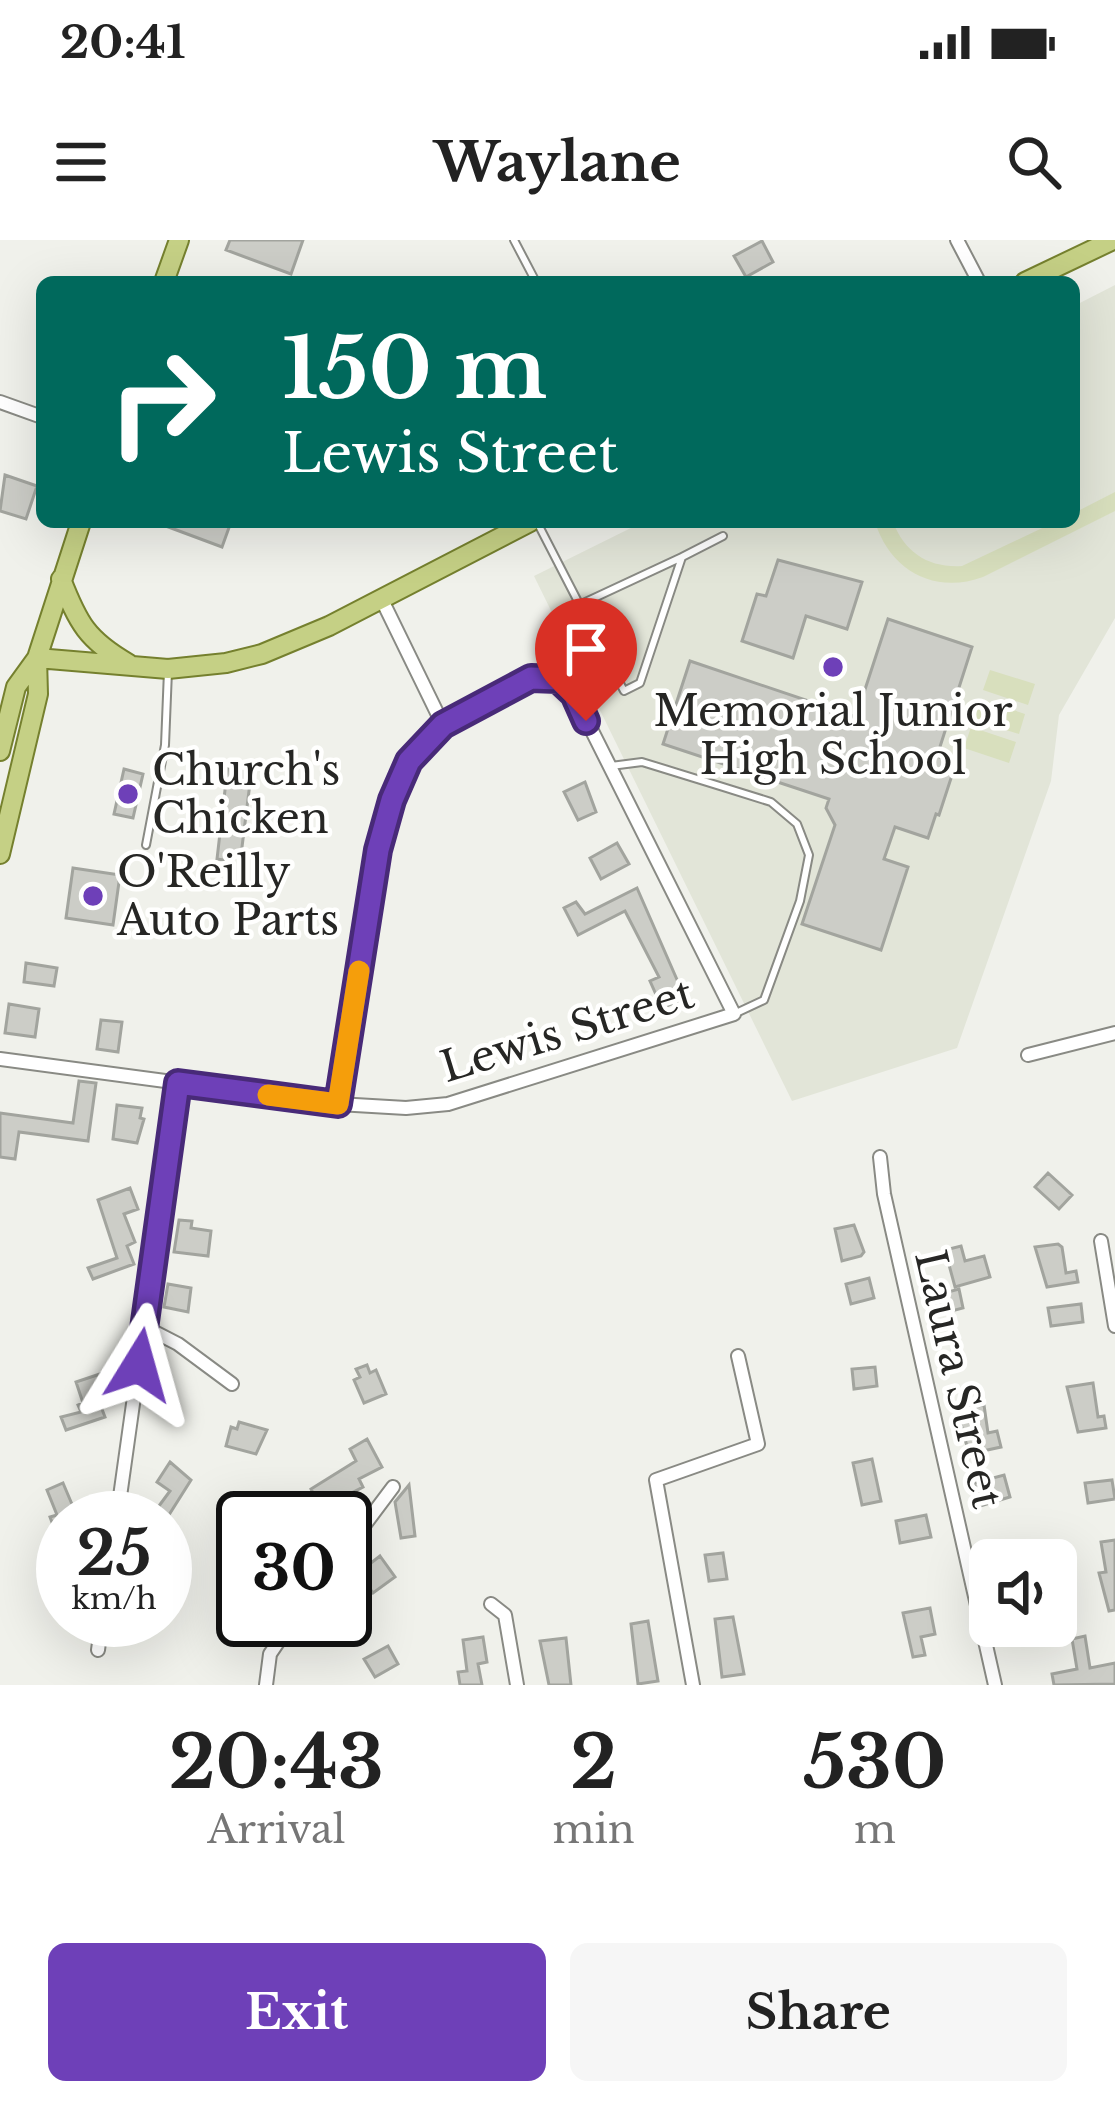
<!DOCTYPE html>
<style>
:root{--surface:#fff;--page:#f6f6f6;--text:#222;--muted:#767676;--accent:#6e40b8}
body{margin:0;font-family:"Libre Baskerville",serif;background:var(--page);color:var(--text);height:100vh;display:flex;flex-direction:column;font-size:45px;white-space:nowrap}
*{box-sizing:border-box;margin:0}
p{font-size:39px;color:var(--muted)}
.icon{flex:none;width:66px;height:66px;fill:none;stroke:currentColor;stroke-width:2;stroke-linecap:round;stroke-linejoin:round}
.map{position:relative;height:1445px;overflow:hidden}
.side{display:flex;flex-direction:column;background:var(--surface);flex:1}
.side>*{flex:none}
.top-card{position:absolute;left:36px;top:36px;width:1044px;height:252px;border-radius:18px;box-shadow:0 12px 48px #0002;background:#00695c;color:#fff;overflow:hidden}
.fabs{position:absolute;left:969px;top:1299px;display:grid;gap:24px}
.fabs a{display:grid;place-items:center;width:108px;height:108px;border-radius:18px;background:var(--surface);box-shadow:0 12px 48px #0002;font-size:60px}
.speed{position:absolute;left:36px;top:1251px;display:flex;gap:24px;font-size:60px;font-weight:700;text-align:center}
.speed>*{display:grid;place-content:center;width:156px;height:156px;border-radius:50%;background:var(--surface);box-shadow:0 12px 48px #0002;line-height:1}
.speed small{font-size:30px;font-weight:400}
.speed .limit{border:6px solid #111;border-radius:18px;background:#fff;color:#111}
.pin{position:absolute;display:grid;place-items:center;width:102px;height:102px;color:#fff;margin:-123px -51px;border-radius:50% 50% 50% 0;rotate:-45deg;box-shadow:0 0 12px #0007}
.pin .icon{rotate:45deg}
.me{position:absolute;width:132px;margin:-66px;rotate:8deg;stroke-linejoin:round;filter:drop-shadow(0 0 9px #0008)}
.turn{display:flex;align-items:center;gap:42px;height:252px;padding:0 48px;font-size:54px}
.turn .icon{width:156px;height:156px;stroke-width:2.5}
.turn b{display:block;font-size:84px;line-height:102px}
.eta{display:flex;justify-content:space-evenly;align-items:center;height:204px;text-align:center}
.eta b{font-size:72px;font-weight:800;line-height:84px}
.cta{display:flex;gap:24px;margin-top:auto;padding:24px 48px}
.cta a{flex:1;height:138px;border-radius:18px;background:var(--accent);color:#fff;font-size:48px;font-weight:800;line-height:138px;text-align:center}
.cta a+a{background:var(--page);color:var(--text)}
.status{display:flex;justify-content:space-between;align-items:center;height:84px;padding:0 60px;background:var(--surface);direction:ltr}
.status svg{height:33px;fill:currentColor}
header{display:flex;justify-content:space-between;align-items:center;height:156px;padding:0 48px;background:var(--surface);font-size:54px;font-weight:800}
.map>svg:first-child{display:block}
.built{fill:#e2e5d8}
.green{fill:#d8dfbd}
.building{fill:#cccdc7;stroke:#a2a49e;stroke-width:3}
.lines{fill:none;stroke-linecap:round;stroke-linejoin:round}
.service-casing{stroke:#898a84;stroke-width:10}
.minor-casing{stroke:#898a84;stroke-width:16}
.primary-casing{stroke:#75802e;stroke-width:22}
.service{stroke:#fff;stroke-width:6}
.minor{stroke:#fff;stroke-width:12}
.primary{stroke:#c5d085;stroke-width:18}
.route-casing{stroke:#482a78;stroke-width:30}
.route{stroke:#6e40b8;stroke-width:21}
.slow{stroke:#f59e0b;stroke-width:21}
.poi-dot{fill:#6e40b8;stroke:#fffffe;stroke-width:4.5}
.labels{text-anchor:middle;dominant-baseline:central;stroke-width:9;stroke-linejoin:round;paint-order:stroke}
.poi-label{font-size:42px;fill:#262624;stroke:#fffffe;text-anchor:start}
.street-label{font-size:42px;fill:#262624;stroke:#fffffe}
</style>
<div class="status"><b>20:41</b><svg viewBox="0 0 49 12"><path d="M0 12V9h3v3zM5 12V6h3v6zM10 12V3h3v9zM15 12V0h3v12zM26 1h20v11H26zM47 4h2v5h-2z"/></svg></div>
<header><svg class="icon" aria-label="menu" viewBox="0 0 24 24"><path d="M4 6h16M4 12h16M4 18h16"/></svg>Waylane<svg class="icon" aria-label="search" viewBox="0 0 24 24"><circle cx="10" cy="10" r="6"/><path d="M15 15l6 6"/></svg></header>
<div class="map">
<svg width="1115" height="1445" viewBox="0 0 1115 1445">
<rect width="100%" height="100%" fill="#f0f1eb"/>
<path class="built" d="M1115,45V378L1059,475L1051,541L957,808L792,861L534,336L643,282H1074V66Z"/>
<path class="green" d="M1115,252V271L983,337C934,355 890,330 875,282H893C905,313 929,328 962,326L1055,282H1074V273Z
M990,430L1035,444L1028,465L983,450Z
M981,459L1025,474L1019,494L974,480Z
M971,487L1016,502L1009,523L964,508Z"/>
<path class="building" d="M230,0H303L291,34L226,10Z
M762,1L773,22L746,37L734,16Z
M5,235L37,246L26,279L0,271Z
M155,282H231L222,307Z
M778,320L862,342L847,389L806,376L793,418L742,401L757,354L766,356Z
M888,379L972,407L937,516L956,523L939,575L936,574L928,598L895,587L884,619L908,627L881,710L802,684L835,585L826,568L829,559L663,504L690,421L856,477Z
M228,524L252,527L241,615L232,614L231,621L217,619Z
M124,529L143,534L133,578L114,574Z
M585,542L596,572L578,580L564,552Z
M617,603L629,624L601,639L590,618Z
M73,628L120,635L113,685L66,678Z
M637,648L685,758L662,768L650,741L659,737L625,671L578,695L564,668L576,662L585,674Z
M26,723L57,728L54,746L24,742Z
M9,764L39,769L35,797L5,793Z
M101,780L122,782L118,812L97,809Z
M79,841L96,843L88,901L19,892L15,919L0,917V873L73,883Z
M117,865L142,868L140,878L144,879L137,903L113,899Z
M1048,933L1072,955L1059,969L1035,947Z
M130,948L138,969L124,974L135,1002L127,1006L134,1024L93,1039L88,1028L117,1018L98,960Z
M179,980L192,981L191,988L211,991L208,1016L174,1012Z
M854,985L864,1012L861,1016L842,1021L835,989Z
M1058,1004L1062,1007L1066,1033L1076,1031L1078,1042L1047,1047L1035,1007Z
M961,1006L965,1021L984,1016L990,1037L955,1047L945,1010Z
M869,1038L874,1058L851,1064L846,1044Z
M168,1044L191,1048L188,1072L164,1067Z
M959,1049L963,1068L933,1076L929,1057Z
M1081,1064L1083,1082L1051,1086L1048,1068Z
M367,1125L370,1133L376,1130L386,1154L364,1163L354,1140L360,1137L356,1129Z
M875,1127L877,1146L854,1149L852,1129Z
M103,1133L108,1146L95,1151L105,1177L66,1190L61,1177L81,1172L78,1165L83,1163L76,1142Z
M1093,1143L1098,1177L1104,1176L1106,1188L1078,1192L1067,1147Z
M984,1165L988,1193L997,1191L1001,1207L969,1214L957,1169Z
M239,1182L267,1190L256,1214L226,1206L231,1187L237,1189Z
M367,1199L382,1227L359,1239L363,1247L342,1258L344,1262L314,1278H280L317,1261L311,1249L356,1221L350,1209Z
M872,1219L881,1261L862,1265L853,1223Z
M170,1222L191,1240L167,1278H150L170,1251L157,1242Z
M1004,1235L1010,1257L980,1266L974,1243Z
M1112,1240L1115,1259L1088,1263L1085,1243Z
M63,1243L74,1269L80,1267L84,1278H63L61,1329L51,1298L57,1296L50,1277L57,1275L47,1250Z
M409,1245L415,1296L401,1298L395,1262Z
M926,1275L931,1297L900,1303L896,1281Z
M1115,1300V1370L1109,1371L1099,1333L1106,1332L1101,1302Z
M1024,1304L1029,1320H978L977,1317Z
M723,1313L727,1339L709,1341L705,1315Z
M380,1316L395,1337L373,1353L358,1333Z
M243,1355V1380L269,1381L243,1391L242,1406L225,1362Z
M930,1368L935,1394L921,1397L925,1415L913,1417L903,1373Z
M733,1377L744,1434L722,1437L715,1379Z
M648,1381L658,1441L638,1444L631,1384Z
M1085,1396L1090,1428L1115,1423V1444L1054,1445L1052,1434L1077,1429L1072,1399Z
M483,1397L487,1422L478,1424L482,1445H460L458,1432L467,1431L463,1400Z
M566,1398L571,1445H549L540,1401Z
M388,1406L398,1424L375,1437L364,1419Z"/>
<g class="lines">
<defs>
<path id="service" d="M514,0L536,42
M537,282L624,451L640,443L682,317L723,296
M579,365L682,317
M611,526L642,522L723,547L771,562L797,584L809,615L800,661L764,760L734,774
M146,605L165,505L168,431"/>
<path id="minor" d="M957,0L979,42
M0,162L42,177
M381,358L443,485
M1028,815L1115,793
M0,819L338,864L406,868L448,864L734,774L574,455L558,438H531L443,485L409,521L392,560L378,611L338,864
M880,917L884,954L995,1445
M1101,1001L1115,1086
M145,1087L178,1104L232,1144
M117,1278L178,843
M345,1311L393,1247
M491,1364L505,1375L517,1445
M98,1410L102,1380
M266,1445L270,1414L293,1380
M693,1445L656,1240L758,1204L738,1116"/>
<path id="primary" d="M164,42L179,0
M1025,42L1113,0
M61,339C78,383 87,400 129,424
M37,418L168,429L226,423L262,414L329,386L530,282
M0,511L16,447L37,418
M0,614L38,454L37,418L81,282"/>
</defs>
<use href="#service" class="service-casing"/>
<use href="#minor" class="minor-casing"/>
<use href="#primary" class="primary-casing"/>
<use href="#service" class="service"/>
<use href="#minor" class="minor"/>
<use href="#primary" class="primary"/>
</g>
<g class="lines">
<defs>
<path id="route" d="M139,1125L178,843L338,864L378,610L392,560L409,521L443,485L531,438L558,439L574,454L586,481"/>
</defs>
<use href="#route" class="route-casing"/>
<use href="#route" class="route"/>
<path class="slow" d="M268,855L338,864L359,731"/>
</g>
<g class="poi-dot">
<circle cx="833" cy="427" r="12"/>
<circle cx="128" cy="554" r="12"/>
<circle cx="93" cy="656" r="12"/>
</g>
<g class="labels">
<g class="poi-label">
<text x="833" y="471" text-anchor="middle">Memorial Junior<tspan x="833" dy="48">High School</tspan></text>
<text x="152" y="530">Church's<tspan x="152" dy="48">Chicken</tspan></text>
<text x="117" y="632">O'Reilly<tspan x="117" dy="48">Auto Parts</tspan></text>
</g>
<g class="street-label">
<text transform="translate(567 790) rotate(-17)">Lewis Street</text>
<text transform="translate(959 1139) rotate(77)">Laura Street</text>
</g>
</g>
</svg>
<div class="fabs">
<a><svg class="icon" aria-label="sound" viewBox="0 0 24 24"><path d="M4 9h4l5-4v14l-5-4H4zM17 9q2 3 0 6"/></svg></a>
</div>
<div class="speed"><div>25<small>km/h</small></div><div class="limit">30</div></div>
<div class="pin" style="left:586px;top:481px;background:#d93025"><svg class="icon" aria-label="arrive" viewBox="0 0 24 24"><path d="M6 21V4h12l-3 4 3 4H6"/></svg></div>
<svg class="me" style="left:139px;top:1125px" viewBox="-20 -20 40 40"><path d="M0-17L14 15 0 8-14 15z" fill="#6e40b8" stroke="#fff" stroke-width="4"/></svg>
<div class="top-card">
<div class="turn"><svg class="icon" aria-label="right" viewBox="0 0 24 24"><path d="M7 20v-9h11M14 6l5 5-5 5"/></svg><div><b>150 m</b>Lewis Street</div></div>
</div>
</div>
<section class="side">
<div class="eta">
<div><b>20:43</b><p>Arrival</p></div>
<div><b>2</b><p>min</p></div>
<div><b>530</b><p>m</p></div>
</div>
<div class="cta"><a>Exit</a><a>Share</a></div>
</section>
